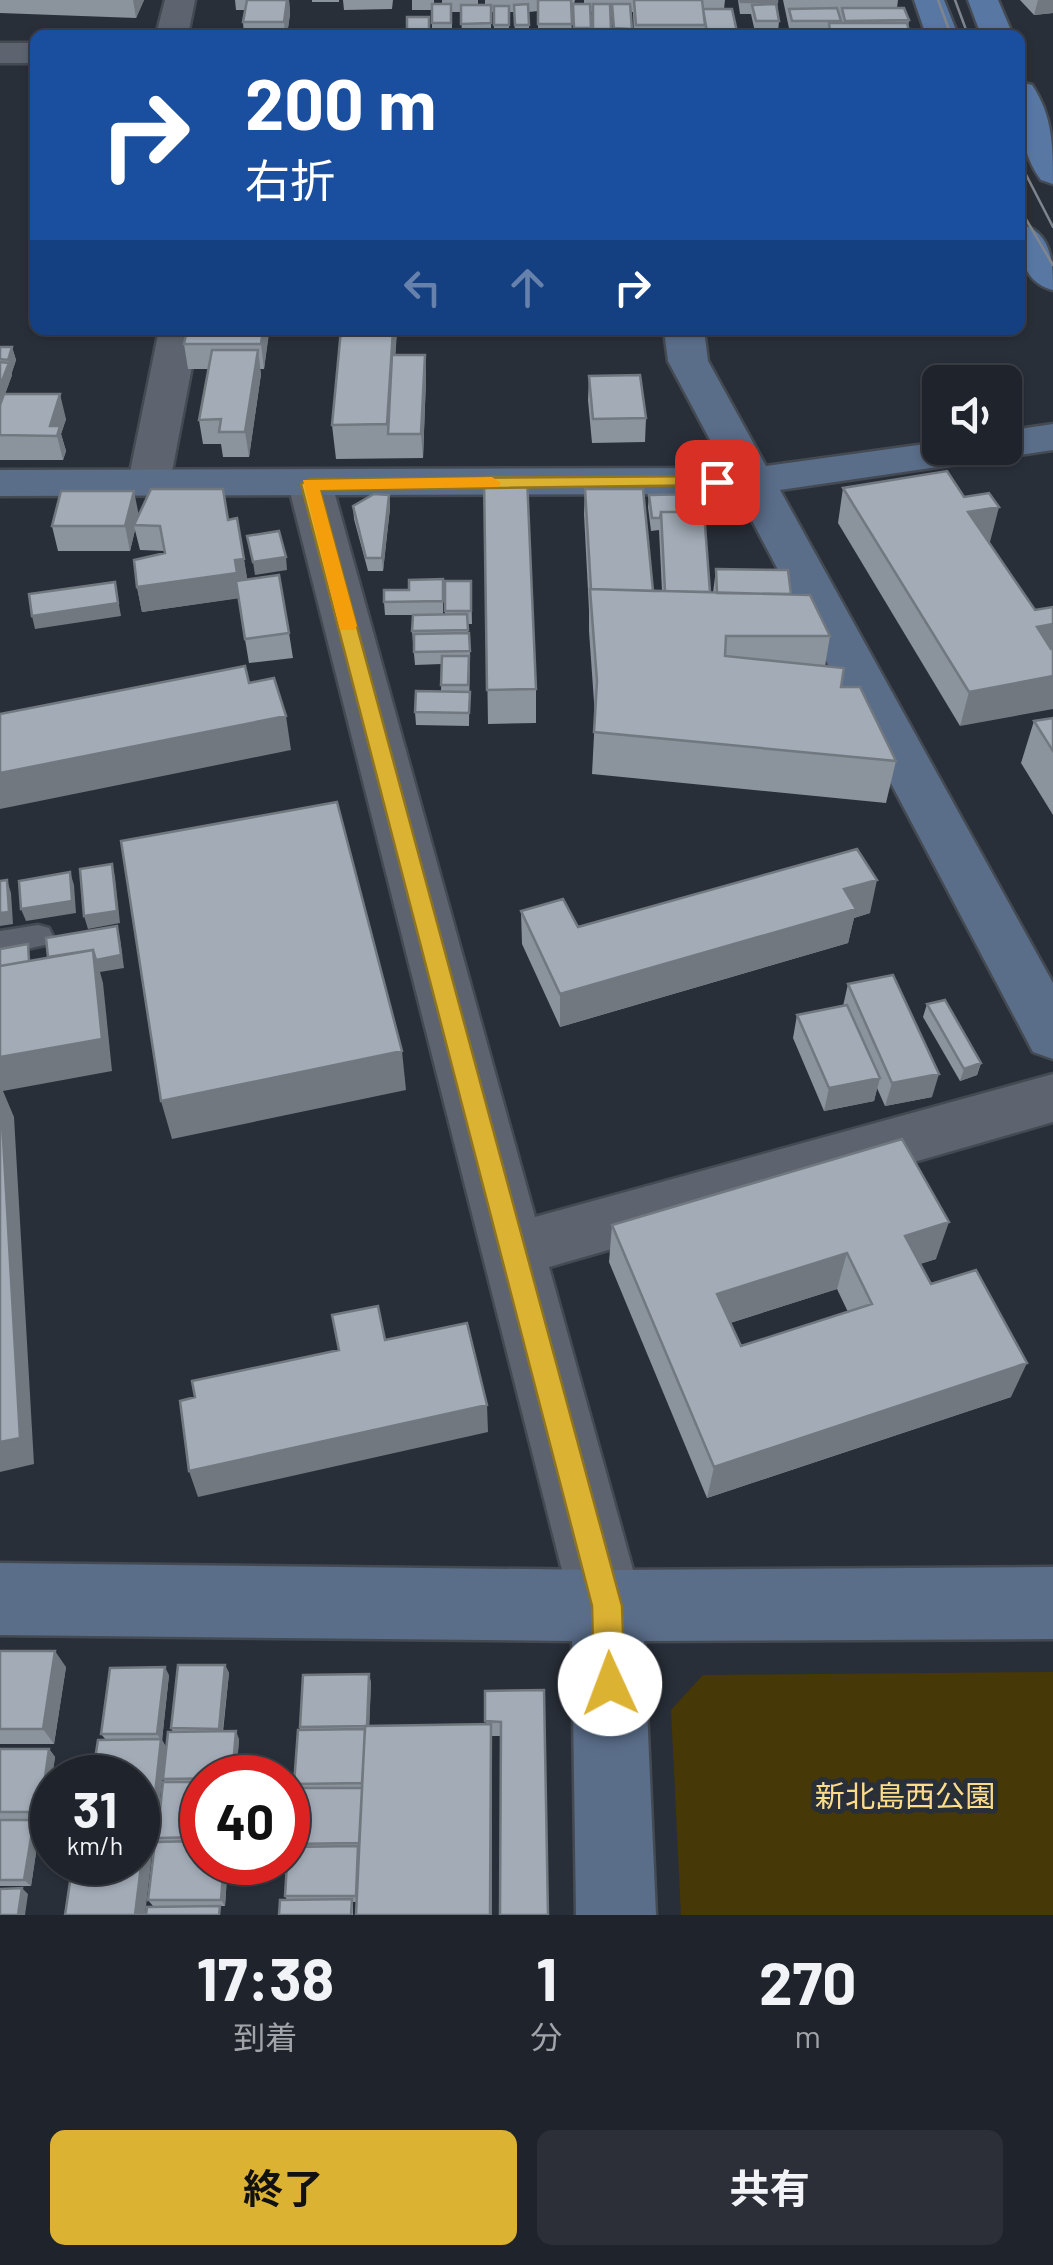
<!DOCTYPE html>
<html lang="ja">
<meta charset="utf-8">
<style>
:root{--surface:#1f232b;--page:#2c2f37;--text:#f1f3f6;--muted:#a1a4a9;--line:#3c4047;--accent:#dcb233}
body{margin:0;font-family:Barlow,"Noto Sans JP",sans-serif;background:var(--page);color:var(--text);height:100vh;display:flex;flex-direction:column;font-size:38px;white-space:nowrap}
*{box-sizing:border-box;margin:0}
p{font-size:32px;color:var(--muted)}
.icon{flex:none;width:55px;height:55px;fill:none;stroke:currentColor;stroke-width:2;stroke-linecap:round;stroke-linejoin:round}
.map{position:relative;height:1915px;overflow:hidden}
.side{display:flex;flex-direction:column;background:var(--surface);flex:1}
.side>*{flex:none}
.banner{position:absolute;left:30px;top:30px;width:995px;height:305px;border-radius:15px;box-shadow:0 2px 8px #0004,0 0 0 2px var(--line);background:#1a4fa0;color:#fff;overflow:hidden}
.controls{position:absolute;left:922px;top:365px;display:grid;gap:20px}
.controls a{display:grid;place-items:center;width:100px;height:100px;border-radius:15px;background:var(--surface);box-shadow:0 2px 8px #0004,0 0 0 2px var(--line);font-size:50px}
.speed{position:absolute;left:30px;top:1755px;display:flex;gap:20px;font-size:50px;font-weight:700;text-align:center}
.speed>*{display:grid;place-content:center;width:130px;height:130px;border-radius:50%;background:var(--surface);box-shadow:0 2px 8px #0004,0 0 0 2px var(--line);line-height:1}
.speed small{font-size:25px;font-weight:400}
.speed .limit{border:15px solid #d22;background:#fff;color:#111}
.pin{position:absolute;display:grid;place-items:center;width:85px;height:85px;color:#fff;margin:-42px;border-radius:20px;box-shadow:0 5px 15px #0006}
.me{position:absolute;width:110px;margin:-55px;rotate:358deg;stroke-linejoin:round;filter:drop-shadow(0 0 8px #0008)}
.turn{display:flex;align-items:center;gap:35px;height:210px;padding:0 50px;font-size:45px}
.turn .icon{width:130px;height:130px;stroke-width:2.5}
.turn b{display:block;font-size:70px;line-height:85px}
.lanes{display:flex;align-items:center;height:95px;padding:0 50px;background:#0003;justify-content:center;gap:50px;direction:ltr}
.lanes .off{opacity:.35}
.eta{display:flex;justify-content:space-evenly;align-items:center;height:170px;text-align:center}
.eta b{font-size:60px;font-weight:700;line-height:70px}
.action{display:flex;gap:20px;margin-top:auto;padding:20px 50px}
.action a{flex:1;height:115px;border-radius:15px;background:var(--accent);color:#111;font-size:40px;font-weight:700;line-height:115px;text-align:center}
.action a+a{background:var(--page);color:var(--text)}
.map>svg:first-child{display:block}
.green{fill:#473808}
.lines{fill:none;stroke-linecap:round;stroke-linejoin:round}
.lane-casing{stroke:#444a52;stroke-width:5}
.street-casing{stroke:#444a52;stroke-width:5}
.secondary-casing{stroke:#444a52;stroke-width:5}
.primary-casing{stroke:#444a52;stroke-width:5}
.lane{fill:#5d646f;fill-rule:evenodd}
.street{fill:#5d646f;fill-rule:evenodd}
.secondary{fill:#5a6d89;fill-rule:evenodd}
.primary{fill:#5877a3;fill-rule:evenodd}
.tram{stroke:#80858d;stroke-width:2.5}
.wall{fill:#8b939d;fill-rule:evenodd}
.shaded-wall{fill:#71787f}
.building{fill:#a2abb6;stroke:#71787f;stroke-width:2.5;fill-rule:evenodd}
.route{fill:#dcb233;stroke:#8f7421;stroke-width:2.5}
.slow{fill:#f59e0b}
.labels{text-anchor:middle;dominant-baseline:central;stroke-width:10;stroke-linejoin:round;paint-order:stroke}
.near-park-label{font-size:30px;fill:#fcdc89;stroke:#292f39}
</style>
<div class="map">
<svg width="1053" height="1915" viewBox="0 0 1053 1915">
<rect width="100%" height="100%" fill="#292f39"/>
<path class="green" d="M1053,1672V1915H681L671,1710L703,1675Z"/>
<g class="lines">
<defs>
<path id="lane" d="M38,925L49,928L53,936L49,944L0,955V931Z"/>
<path id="street" d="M165,0H195L188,35H156Z
M0,43H35V63H0Z
M159,330H199L170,482L164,491L149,495L134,491L128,482Z
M310,471L325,475L332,484L535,1217L1053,1074V1122L549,1267L643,1606L632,1631L607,1642L582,1631L571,1606L288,484L295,475Z"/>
<path id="secondary" d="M664,330H704L708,361L766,466L940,442V448H1005V431L1053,424V450L780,490L1053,983V1059L1033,1052L738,494L0,496V470L725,468L668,361Z
M0,1563L607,1570L1053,1567V1639L644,1641L656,1915H576L572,1641L0,1635Z"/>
<path id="primary" d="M914,0H944L958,35H926Z
M968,0H998L1013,35H981Z
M1020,82L1032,85C1053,116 1053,147 1053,184L1041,180C1019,150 1020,118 1020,82Z
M1020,224C1052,232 1053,262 1053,290C1021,282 1020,252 1020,224Z"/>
</defs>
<use href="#lane" class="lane-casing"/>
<use href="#street" class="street-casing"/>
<use href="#secondary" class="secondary-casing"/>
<use href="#primary" class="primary-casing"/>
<use href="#lane" class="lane"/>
<use href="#street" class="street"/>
<use href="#secondary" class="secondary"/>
<use href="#primary" class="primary"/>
<path class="tram" d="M938,0L951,35
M955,0L968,35
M1020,163L1053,227
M1020,209L1053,265"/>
</g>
<path class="wall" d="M0,0H144L136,18L0,13Z
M235,0H289L290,14L287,35H244L243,22L245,10H236Z
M312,0H339V2H312Z
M343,0H393L392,9L344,10Z
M412,0H434V4H442V0H478V5H485V0H575L574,4H584V0H725L724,9L737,32L736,35H705L704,33V35H634L633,12H631L632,35H613L612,12H610L611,35H593V12H590L591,35H574L573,11H571L572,35H538V11L529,12V35H515L514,12H509V35H494V12H491V35H462L461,12H452V34L432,35V10H412Z
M738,0H777L779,21L778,32H755L751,14H740Z
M783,0H898L897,8L909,20L908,27L910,35H827V33H790Z
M1020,0H1053V13L1034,15Z
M187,330H269L264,369H260L261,374L249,457H223L221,444H203L199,420L208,369H188L184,344Z
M341,330H397L395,355H425L426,379L423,458L336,459L332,425Z
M0,347H12L16,360L12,372V375L5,394L66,419L61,434L66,451L63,460H0Z
M589,376L646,418L645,442L592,443L588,400Z
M484,477L536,689V723L488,724Z
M843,488L990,542H988L1035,610L960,726L838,523Z
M585,489L653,591H662L659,530L651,531L648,507L649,495L710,592L713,593L716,569L791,594L830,636L825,666L896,761L886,803L592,774L595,716L589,631V610L584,514Z
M389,495L390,508L383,571H368L354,519L353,506Z
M139,516L228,520L237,518L247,579L289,633L293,658L249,663L238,598L142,612L137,587L165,553V551L140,550L135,530L130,551H58L52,526Z
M443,579V614H445V581H471L472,624H467L470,646L469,726L416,725L415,712L441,691L442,664L415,665L412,631L413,615H385L384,602L409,590Z
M1053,718V815L1021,763L1034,721Z
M521,911L578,927L870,913L854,918L848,943L560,1027L522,944Z
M848,984L932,1097L885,1106L877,1088L874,1101L824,1111L793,1038L797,1015L843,1006Z
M927,1004L981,1063L977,1075L960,1081L923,1017Z
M612,1225L936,1259L920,1264L931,1284L1011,1397L707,1498L609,1262ZM837,1289L848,1312L741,1346L730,1323Z
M0,1651L66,1667L54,1744H0Z
M225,1665L229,1673L223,1732L239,1739L236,1778H202V1862H228L225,1906H153L148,1900L159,1842L157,1838L165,1782L163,1779L173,1732L171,1728Z
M369,1674L371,1683L369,1726L486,1724L485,1691L544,1690L501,1736H491L357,1902H353V1915H279L287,1900L285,1896L296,1788L294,1784L300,1727Z
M169,1675L162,1740L166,1747L156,1829H149L154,1838L138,1862V1778L101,1734Z
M0,1749H49L55,1757L46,1819H0Z
M0,1820L40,1826L31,1886H0Z"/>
<path class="shaded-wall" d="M133,0H144L136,18Z
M286,0H289L290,14L287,35H285L284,22Z
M1038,0H1053V13L1034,15Z
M263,330H268L269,334L264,369L261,344Z
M393,330H397L391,434H388Z
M12,347L16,360L12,372V375L0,408V386L9,363L8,360Z
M258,350L261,374L249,457L245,432Z
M425,355L426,379L423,458L421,434Z
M60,394L66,419L61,434L66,451L63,460L57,436L50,426Z
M134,491L139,516L134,525L135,530L130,551L125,526Z
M389,495L390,508L383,571L382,558Z
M999,507L990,542L960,547L968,512Z
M286,557L287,570L255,575L253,562Z
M244,559L248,584L239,585L235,560Z
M237,573L241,598L142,612L137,587Z
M115,582L121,616L35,629L32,616Z
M1053,624V657L1037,627Z
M1053,676V709L960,726L969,692Z
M286,716L291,750L0,809V773Z
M112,864L115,877L120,923L88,929L84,916Z
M70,872L74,885L76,913L26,921L21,909Z
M7,880L11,893L13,924L0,926V913Z
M877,880L870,913L854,918L848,943L560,1027V994L844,889Z
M117,926L120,938L124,968L100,972L103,983L112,1071L3,1091L14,1117L34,1464L0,1472V1057L93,950Z
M402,1051L406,1090L172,1139L161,1101Z
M981,1063L977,1075L960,1081L964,1069Z
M939,1074L932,1097L885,1106L892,1083Z
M880,1078L874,1101L824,1111L829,1088Z
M949,1222L936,1259L893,1272L905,1236Z
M847,1253L837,1289L711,1329L717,1294Z
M1027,1363L1011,1397L707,1498L714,1467Z
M487,1405L488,1432L198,1497L189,1471Z
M55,1651L66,1667L54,1744L43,1729Z
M225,1665L229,1673L222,1736L219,1729Z
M165,1667L169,1675L162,1740L166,1747L156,1829L152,1822L161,1740L157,1734Z
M369,1674L371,1683L369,1734L367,1726Z
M491,1724L492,1744V1915H490Z
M236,1731L239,1739L236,1778H232Z
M49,1749L55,1757L46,1819L40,1812Z
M34,1820L40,1826L31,1886L24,1880Z
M146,1825L154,1838L145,1915H135Z
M224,1862H228L225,1906L221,1900Z
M22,1888L28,1894L25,1915H18Z"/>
<path class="building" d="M247,0H287L284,22H243Z
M538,0H571L572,24H538Z
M634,0H702L705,25H636Z
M740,0H777V2H741Z
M432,4H451V23H432Z
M528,4L529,25H515L514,5Z
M573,4H590L591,28H574Z
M593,4H610L611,29H593Z
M612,4H630L632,29L614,28Z
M776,4L779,21H756L752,5Z
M461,5H491V23L461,24Z
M494,6H509V25H494Z
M837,8L841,21H792L789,9Z
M842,8H904L909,20L845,21Z
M703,9H732L737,32H707Z
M407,17H429V34H407Z
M829,23H907L910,35H848L847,31H830Z
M187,330H263L261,344H184Z
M341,330H393L387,424L332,425Z
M0,347H12L8,360L0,359Z
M212,350H258L245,432H219L221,419L199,420Z
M392,355H425L421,434H388Z
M0,362L9,363L0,386Z
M640,375L646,418L593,419L589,376Z
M4,394H60L50,426H60L57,436L0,435V405Z
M947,471L964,497L989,493L999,507L968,512L1035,610L1053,607V624L1037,627L1051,649H1053V676L969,692L843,488Z
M484,477H527L536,689L487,690Z
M151,489H223L228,520L237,518L244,559L235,560L237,573L137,587L134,560L165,553L160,526L134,525Z
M585,489H643L653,591L591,589Z
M61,491H134L125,526H52Z
M374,494L389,495L382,558H366L353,506Z
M693,494L696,512H661L660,518H652L649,495Z
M661,512H704L710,592L665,591Z
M279,531L286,557L253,562L247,536Z
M716,569L788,570L791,594L717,593Z
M279,575L289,633L245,639L236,581Z
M443,579V601L384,602V590H409V580Z
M445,581H471V611H445Z
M115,582L118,603L32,616L29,594Z
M590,589L810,595L830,636H726L725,656L844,668L841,687H860L896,761L594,732L597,681Z
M467,614L468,630L412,631L413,615Z
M469,633L470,651L414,652V634Z
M442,656H469L468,685H441Z
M245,666L249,683L274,678L286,716L0,773V714Z
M416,691L470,692L469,713L415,712Z
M1053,718V751L1034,721Z
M337,802L402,1051L161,1101L121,841Z
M857,849L877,880L844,889L856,909L560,994L521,911L563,899L578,927Z
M112,864L117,911L84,916L80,869Z
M70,872L72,901L21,909L19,881Z
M7,880L9,912L0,913V881Z
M117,926L121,955L96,960L93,950L48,957L46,938Z
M28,944L29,961L0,966V949Z
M93,950L102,1039L0,1057V966Z
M893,975L939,1074L892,1083L848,984Z
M945,1000L981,1063L964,1069L927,1004Z
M847,1005L880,1078L829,1088L797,1015Z
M0,1085L20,1438L0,1442Z
M902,1139L949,1222L905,1236L931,1284L976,1270L1027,1363L714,1467L612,1225ZM847,1253L872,1304L741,1346L717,1294Z
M378,1306L385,1340L467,1323L487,1405L189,1471L180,1401L195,1397L192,1381L339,1350L332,1315Z
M0,1651H55L43,1729H0Z
M178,1665H225L219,1729L171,1728Z
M165,1667L157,1734H101L110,1668Z
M369,1674L367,1726L300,1727L303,1675Z
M544,1690L548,1915H500L501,1722L485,1721V1691Z
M491,1724L490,1915H356L365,1726Z
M365,1729L362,1783L294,1784L298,1730Z
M236,1731L232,1778L163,1779L168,1732Z
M161,1739L152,1822H138V1778H92L98,1740Z
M0,1749H49L40,1812H0Z
M163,1782H202V1837L157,1838Z
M293,1788H362L359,1843L289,1844Z
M0,1820H34L24,1880H0Z
M138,1825H146L135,1915H65L73,1862H138Z
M202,1841V1862H224L221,1900H148L155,1842Z
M358,1846L356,1896H285L288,1847Z
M22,1888L18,1915H0V1889Z
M352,1899L351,1915H279L280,1900Z
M220,1906L219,1915H146L147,1907Z"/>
<path class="route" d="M717,476L726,482L723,485L320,490L622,1606L625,1684L620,1694L610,1699L599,1694L594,1684L592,1606L301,484L310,479Z"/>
<path class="slow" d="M492,477L501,483L498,487L320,490L357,626L354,630H340L303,480Z"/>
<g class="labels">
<g class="near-park-label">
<text x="905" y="1795">新北島西公園</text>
</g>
</g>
</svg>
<div class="controls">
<a><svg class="icon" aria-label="sound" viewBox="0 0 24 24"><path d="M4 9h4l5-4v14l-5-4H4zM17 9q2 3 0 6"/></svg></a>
</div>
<div class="speed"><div>31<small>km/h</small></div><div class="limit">40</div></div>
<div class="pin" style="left:717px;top:482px;background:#d93025"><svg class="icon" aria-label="arrive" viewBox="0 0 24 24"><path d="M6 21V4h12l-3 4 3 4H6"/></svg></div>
<svg class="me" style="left:610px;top:1684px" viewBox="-20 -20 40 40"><circle r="19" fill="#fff"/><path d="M0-13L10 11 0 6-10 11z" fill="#dcb233"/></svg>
<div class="banner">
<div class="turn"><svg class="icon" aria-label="right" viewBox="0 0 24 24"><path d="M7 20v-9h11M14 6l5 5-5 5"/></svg><div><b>200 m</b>右折</div></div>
<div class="lanes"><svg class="icon off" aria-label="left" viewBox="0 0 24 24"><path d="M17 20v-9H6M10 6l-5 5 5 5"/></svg><svg class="icon off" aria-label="ahead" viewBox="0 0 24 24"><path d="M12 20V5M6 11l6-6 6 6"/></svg><svg class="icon" aria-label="right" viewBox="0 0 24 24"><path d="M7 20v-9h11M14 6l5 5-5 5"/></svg></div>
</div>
</div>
<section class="side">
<div class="eta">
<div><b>17:38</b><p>到着</p></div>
<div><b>1</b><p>分</p></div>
<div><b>270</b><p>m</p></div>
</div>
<div class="action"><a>終了</a><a>共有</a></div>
</section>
